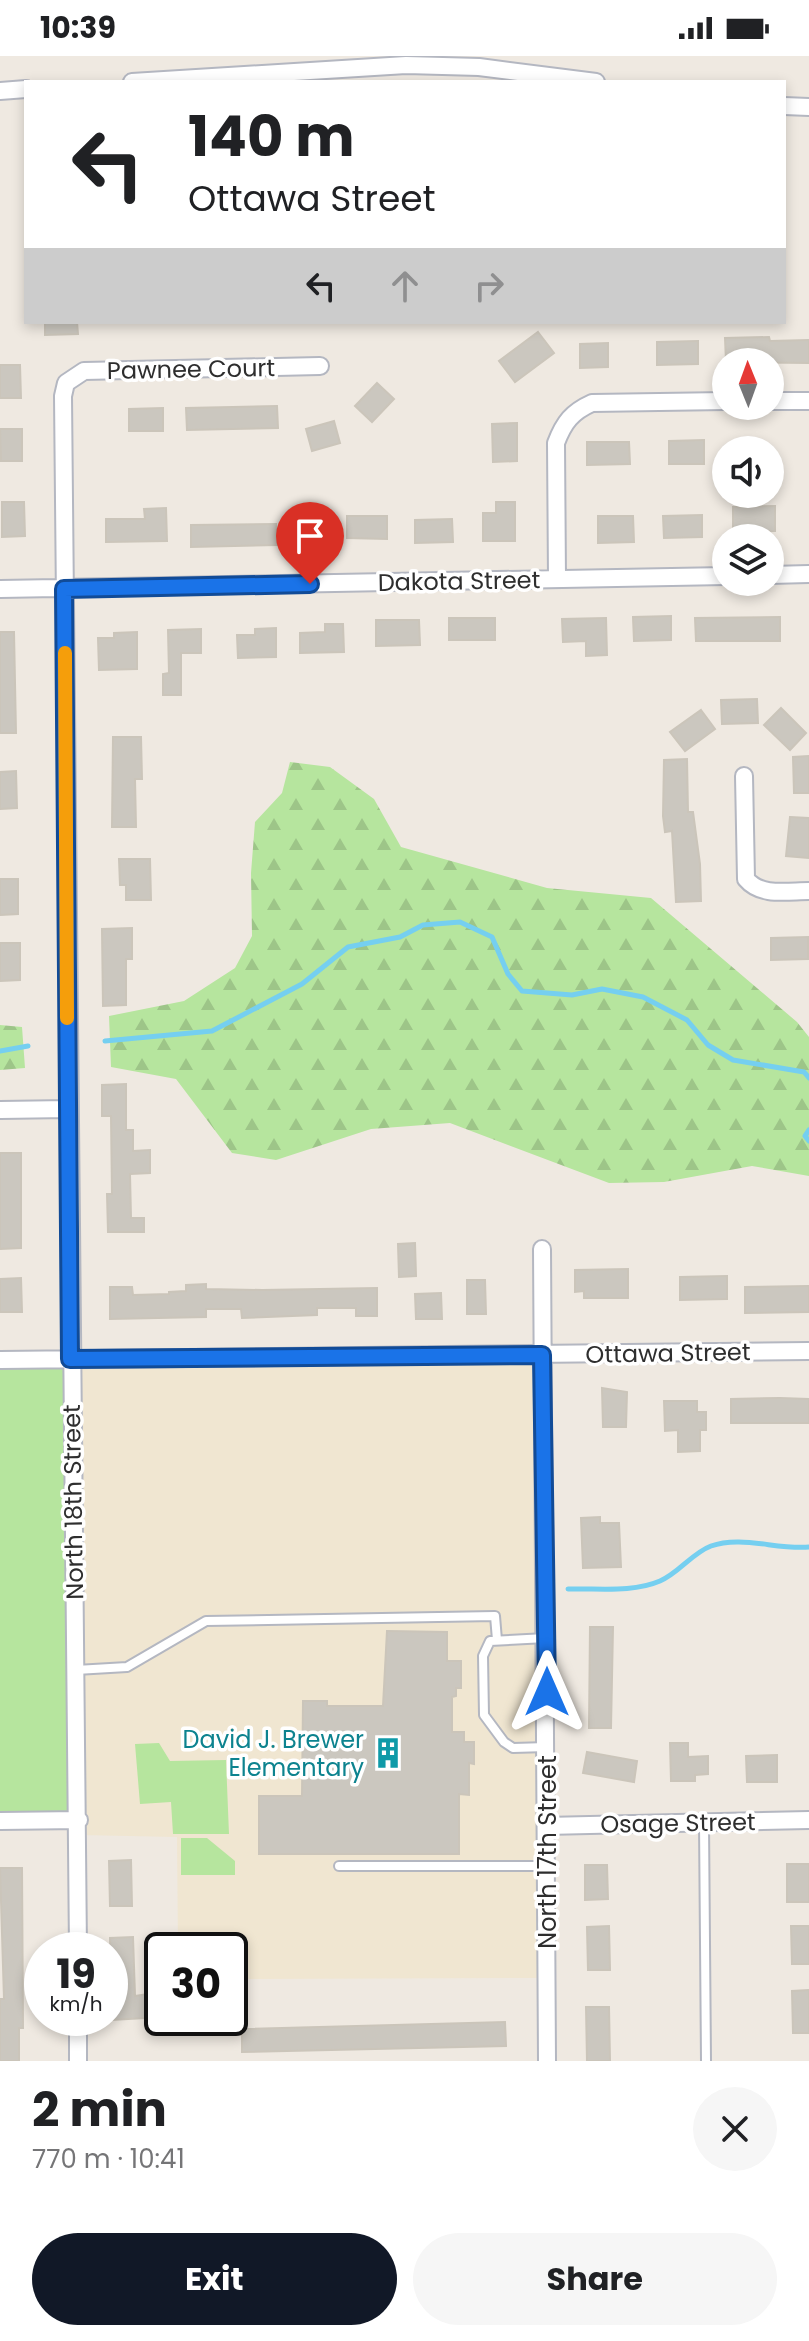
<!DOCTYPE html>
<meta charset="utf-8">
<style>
:root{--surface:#fff;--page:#f6f6f6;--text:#202124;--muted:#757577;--accent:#111827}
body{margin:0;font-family:Poppins,sans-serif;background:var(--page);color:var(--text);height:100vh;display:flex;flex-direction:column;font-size:30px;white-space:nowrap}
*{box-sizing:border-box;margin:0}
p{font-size:26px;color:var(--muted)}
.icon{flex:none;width:44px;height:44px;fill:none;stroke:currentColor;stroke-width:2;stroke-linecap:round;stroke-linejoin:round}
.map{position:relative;height:2005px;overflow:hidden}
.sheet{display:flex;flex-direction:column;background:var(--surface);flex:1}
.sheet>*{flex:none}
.top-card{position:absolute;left:24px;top:24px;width:762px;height:244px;border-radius:0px;box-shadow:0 4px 12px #0003;background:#fff;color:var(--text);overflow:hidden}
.needle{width:52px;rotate:359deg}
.buttons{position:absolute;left:712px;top:292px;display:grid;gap:16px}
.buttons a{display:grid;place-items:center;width:72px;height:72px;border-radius:50%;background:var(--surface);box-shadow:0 4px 12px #0003;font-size:40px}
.speed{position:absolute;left:24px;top:1876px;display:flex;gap:16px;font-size:40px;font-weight:700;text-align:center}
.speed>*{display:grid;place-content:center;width:104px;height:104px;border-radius:50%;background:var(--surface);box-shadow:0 4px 12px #0003;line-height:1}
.speed small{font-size:20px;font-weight:400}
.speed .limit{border:4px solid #111;border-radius:12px;background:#fff;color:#111}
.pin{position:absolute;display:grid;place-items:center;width:68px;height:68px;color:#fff;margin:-82px -34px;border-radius:50% 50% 50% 0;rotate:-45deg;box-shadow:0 0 8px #0007}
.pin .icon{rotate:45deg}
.me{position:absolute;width:88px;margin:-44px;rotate:0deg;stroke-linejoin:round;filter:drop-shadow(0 0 6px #0008)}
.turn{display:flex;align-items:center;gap:28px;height:168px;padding:0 32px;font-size:36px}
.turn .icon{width:104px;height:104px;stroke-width:2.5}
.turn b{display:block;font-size:56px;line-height:68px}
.lanes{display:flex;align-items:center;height:76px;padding:0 32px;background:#0003;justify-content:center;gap:40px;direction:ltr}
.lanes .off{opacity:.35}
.round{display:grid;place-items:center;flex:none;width:84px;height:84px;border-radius:42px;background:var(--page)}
.overview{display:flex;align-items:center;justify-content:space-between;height:136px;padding:0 32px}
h1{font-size:48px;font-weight:700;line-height:60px}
.cta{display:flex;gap:16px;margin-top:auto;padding:16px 32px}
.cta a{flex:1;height:92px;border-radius:48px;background:var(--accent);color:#fff;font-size:32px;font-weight:700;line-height:92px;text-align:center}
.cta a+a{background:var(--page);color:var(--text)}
.status{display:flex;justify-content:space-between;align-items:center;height:56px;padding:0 40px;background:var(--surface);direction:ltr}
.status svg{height:22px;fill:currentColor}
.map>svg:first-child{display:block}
.education{fill:#f0e6d1}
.grass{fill:#b6e59e}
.forest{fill:url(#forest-firs)}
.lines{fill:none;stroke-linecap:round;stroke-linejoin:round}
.stream{stroke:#75cff0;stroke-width:5}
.building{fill:#cbc7bf;stroke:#cbc5ba;stroke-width:2}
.lane-casing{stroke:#b4b7c1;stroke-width:12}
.street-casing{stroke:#b4b7c1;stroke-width:20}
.lane{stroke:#fff;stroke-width:8}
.street{stroke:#fff;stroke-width:16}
.route-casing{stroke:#114b97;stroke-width:20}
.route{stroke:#1a73e8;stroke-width:14}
.slow{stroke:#f59e0b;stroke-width:14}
.labels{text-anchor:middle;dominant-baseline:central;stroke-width:7;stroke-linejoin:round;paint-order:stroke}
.street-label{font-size:24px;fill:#2e2e2e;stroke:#fff}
.culture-label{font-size:24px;fill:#0d838f;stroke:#fff;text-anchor:end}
</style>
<div class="status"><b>10:39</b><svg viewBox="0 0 49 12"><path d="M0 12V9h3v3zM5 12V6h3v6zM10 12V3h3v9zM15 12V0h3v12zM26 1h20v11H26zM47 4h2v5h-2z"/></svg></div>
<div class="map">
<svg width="809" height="2005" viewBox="0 0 809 2005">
<defs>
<pattern id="forest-firs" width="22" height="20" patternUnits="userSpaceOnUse" patternTransform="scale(2)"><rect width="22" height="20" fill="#b6e59e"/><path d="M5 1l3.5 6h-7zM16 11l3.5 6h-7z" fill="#9dc588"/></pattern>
</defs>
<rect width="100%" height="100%" fill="#efe9e1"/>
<path class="education" d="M542,1299L547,1922L230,1923V1894H178L177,1781L79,1779L70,1303Z"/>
<path class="grass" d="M70,1303L79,1764L0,1765V1304Z
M159,1687L170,1705L226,1704L229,1778H173L171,1746L140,1748L135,1688Z
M181,1782H207L235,1805V1819H181Z"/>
<path class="forest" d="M290,706L330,711L374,743L401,791L547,832L651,842L797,966L809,981V1120L752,1110L664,1126L609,1127L450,1067L371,1073L276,1104L232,1097L176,1023L111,1011L109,960L184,945L235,912L252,880L251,817L255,766L282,737Z
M0,969L22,971L25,1012L0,1014Z"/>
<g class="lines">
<path class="stream" d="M105,985L212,975L302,928L348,891L400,881L423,869L460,866L492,881L508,918L522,935L572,939L602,933L643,941L687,964L708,989L733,1004L804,1016L809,1022
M0,995L28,990
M809,1074L805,1080L809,1085
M568,1533C598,1532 632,1537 660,1525C679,1517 692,1497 711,1490C741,1479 777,1494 809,1491"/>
</g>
<path class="building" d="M45,266H77L78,278L45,279Z
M538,276L554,297L515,326L499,305Z
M769,281L770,285L809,284V307L726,306L725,282Z
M698,285V308L657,309V286Z
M608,287V311L580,312V288Z
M0,309H20L21,342H0Z
M377,327L394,343L372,366L355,350Z
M277,350L278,372L187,374L186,352Z
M163,352V375H129V353Z
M334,365L340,387L312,395L306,373Z
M517,367V405L493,406L492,368Z
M0,373H22V405H1Z
M704,384V408H669V385Z
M587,386H629L630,408L587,409Z
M2,446H24L25,480L2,481Z
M496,446H515V485H483V457H496Z
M775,450V475L733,476V451Z
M166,452L167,485L106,486V463H145L144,453Z
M702,459V481L664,482L663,460Z
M347,460H387V483L347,482Z
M598,460H633L634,486L598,487Z
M452,463L453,486L415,487V464Z
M276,468L277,489L191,491V469Z
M671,560V584L634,585L633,561Z
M780,561V585H696L695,562Z
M449,562H495V584H449Z
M606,562L607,599L586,600V585L563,586L562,563Z
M376,564H419L420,589L376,590Z
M325,568H343L344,596L300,597V577L325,576Z
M276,572V601L238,602L237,579H255V573Z
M201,573V597H181V639H163V618L169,617L168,574Z
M0,576H14L16,677H0Z
M137,576V613L99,614L98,582H114V577Z
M757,643L758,667L722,668L721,644Z
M781,652L806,677L790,694L764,669Z
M701,654L715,673L685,695L670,676Z
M113,681H141L142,723H135L136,771H112Z
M809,700V737H794L793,701Z
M687,703L688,756H693L700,808L701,845L676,846L672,775L665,776L663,760L664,704Z
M16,715L17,752L0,753V716Z
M790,761L809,762V802L786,800Z
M119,803H150L151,844H126V829H120Z
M0,823H18V858L0,859Z
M132,872V903H126V949L103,950L102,873Z
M808,881V903L771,904V882Z
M0,887H20V924L0,925Z
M126,1028V1074H133V1095L150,1094V1117L130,1118L131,1162H144V1176H108L107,1138H112L111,1060H102V1029Z
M0,1097H21V1192L0,1193Z
M415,1187L416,1220L399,1221L398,1188Z
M628,1213V1242H584V1235L575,1236V1214Z
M727,1220V1243L680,1244V1221Z
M21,1222L22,1256H0V1223Z
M467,1224H485L486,1258H467Z
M206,1228V1233L262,1234L377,1232V1260H356V1252H317V1259L242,1262L241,1253H206V1261L110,1263V1231H132L133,1239L169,1238V1236L186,1235V1229Z
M809,1230V1256L745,1257V1231Z
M441,1237L442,1263H416L415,1238Z
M602,1332L627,1336L626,1371H603Z
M780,1342L809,1343V1367H731V1343Z
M664,1345H697V1356H706V1374H700V1395L678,1396V1374L665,1375Z
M600,1461V1467H619L621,1511L583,1512L581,1462Z
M590,1571H613L611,1672H589Z
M387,1575L447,1576V1605H461V1632H456V1640L452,1641V1676H464V1686H474V1708L469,1707V1739L459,1738V1798H259V1740H302L303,1645H327V1650H383Z
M670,1687H688V1701L708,1700V1718L695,1719V1725H671Z
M587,1696L637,1705L634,1726L583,1717Z
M777,1699V1726H747L746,1700Z
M131,1804L132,1850H110L109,1805Z
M787,1808H809V1846H787Z
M585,1809H607L608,1843L585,1844Z
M0,1812H22L23,1972H19V2005H0V1943H4Z
M609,1870L610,1914H588L587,1871Z
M791,1870H809V1908H792Z
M133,1881L135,1940L162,1936V1961L112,1964L110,1882Z
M809,1934V1977H793L792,1935Z
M586,1951H609L610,2005H587Z
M505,1966L506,1990L242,1996V1973Z"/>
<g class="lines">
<defs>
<path id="lane" d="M546,1582L490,1585L483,1600L484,1659L504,1686L513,1692L547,1691
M76,1614L127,1611L206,1565L495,1560L497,1584
M704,1767L706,2005
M339,1810H546"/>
<path id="street" d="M132,26L406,9L479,11L596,26
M0,35L26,33
M784,50L809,51
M770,345H809
M770,519L809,518
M557,523L556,387C564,366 572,356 592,347L726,345
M0,533L726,520
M744,720L746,823C761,841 788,835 809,835
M0,1054L68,1053
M542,1193L547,2005
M0,1304L809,1295
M0,1765L79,1764
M546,1770L809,1764
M78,1894L63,340L66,327L84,315L320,310
M78,2005V1962"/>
</defs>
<use href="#lane" class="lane-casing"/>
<use href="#street" class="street-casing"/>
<use href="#lane" class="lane"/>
<use href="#street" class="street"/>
</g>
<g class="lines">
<defs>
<path id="route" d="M310,528L64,533L70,1303L542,1299L547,1636"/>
</defs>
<use href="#route" class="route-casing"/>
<use href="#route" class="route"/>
<path class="slow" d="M65,597L67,962"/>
</g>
<defs>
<symbol id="building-bare" viewBox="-9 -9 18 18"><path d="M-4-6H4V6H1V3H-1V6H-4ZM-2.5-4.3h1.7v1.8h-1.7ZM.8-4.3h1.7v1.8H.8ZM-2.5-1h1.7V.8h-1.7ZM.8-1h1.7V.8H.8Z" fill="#0f9aa8" stroke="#fff" stroke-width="2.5" paint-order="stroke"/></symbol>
</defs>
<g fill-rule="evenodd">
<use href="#building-bare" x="366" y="1675" width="44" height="44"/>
</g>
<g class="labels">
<g class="street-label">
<text transform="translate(191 313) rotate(-1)">Pawnee Court</text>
<text transform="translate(459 525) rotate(-1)">Dakota Street</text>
<text transform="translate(668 1297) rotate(-1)">Ottawa Street</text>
<text transform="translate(73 1446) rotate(-91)">North 18th Street</text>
<text transform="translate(678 1767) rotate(-1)">Osage Street</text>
<text transform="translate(547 1796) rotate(-90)">North 17th Street</text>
</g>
<g class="culture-label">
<text x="364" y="1683">David J. Brewer<tspan x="364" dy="28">Elementary</tspan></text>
</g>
</g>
</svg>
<div class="buttons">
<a><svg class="needle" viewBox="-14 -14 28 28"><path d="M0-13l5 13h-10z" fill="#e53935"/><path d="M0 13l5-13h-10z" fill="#757577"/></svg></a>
<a><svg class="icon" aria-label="sound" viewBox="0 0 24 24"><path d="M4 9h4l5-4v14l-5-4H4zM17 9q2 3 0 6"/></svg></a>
<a><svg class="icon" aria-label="layers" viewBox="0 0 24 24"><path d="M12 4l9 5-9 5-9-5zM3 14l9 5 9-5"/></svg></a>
</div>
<div class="speed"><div>19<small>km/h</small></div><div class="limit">30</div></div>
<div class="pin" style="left:310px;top:528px;background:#d93025"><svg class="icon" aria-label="arrive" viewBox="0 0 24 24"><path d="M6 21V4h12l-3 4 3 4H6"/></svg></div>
<svg class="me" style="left:547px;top:1636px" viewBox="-20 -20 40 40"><path d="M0-17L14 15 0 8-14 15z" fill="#1a73e8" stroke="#fff" stroke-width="4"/></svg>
<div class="top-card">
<div class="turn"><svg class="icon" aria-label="left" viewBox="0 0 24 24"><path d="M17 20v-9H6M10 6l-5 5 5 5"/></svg><div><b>140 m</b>Ottawa Street</div></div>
<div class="lanes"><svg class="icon" aria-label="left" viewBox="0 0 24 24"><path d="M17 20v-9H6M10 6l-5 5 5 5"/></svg><svg class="icon off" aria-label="ahead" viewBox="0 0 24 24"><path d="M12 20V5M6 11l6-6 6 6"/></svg><svg class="icon off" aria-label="right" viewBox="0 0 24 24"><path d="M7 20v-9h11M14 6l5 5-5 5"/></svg></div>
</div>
</div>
<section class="sheet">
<div class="overview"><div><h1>2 min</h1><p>770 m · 10:41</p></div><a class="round"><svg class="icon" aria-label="close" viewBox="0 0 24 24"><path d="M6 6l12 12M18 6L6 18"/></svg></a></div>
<div class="cta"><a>Exit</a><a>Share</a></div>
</section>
